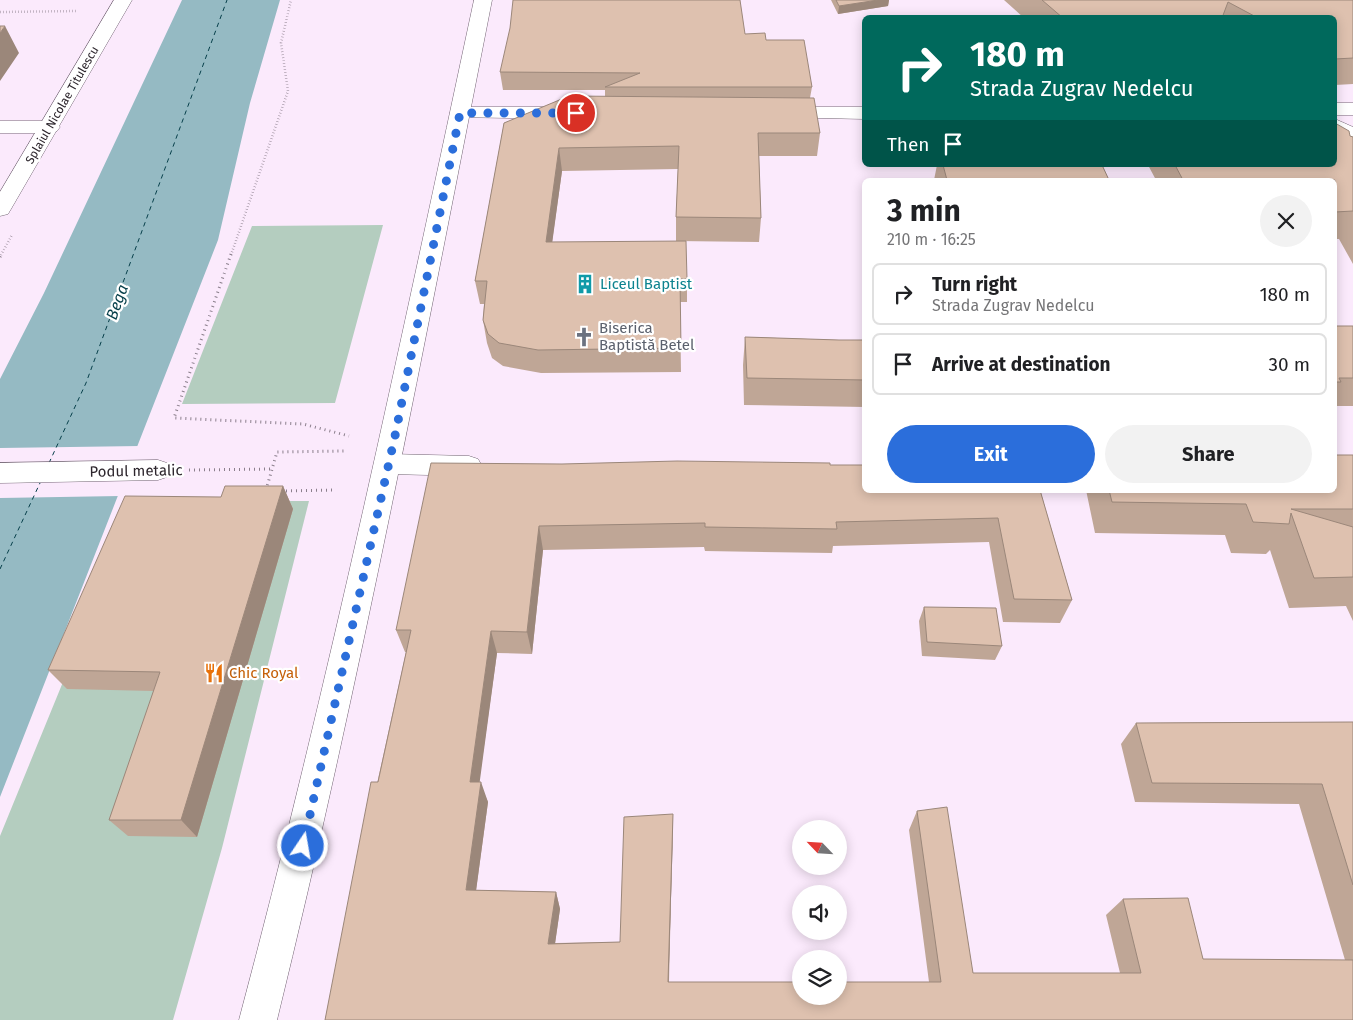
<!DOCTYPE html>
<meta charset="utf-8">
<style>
:root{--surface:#fff;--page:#f2f2f2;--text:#202124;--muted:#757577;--line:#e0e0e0;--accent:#2b6edb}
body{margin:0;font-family:"Fira Sans",sans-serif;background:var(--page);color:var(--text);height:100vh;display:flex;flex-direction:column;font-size:19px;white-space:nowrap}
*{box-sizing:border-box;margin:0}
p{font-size:16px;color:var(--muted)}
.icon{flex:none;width:28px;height:28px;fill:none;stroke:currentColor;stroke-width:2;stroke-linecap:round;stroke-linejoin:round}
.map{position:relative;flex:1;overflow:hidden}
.details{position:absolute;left:862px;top:178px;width:475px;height:315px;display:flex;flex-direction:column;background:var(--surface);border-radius:8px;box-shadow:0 2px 12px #0003}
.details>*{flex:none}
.guide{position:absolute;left:862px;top:15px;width:475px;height:152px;border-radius:8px;box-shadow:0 2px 12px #0003;background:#00695c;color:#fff;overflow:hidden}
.needle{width:32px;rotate:295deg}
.buttons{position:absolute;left:792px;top:820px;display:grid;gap:10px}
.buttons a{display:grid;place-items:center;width:55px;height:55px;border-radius:50%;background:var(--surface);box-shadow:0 2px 12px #0003;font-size:25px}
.pin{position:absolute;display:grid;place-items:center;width:42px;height:42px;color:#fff;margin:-21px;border:2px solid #fff;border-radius:50%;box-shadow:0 1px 5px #0007}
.me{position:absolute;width:55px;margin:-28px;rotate:12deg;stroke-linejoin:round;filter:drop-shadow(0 0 4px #0008)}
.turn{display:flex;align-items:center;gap:18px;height:105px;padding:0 25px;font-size:22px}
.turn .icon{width:65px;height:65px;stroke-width:2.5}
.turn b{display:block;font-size:35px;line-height:42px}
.then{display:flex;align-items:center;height:48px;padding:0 25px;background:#0003;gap:10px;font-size:19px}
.round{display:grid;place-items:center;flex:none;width:52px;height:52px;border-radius:26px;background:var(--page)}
.headline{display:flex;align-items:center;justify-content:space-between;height:85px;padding:0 25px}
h1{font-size:30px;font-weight:700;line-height:38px}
.primary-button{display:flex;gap:10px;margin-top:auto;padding:10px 25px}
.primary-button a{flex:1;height:58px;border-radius:30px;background:var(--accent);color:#fff;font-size:20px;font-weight:700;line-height:58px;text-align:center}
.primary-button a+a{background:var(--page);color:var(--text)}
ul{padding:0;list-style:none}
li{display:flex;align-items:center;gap:15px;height:62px;margin:0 10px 8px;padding:0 15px;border:2px solid var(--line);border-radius:8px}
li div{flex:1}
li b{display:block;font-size:19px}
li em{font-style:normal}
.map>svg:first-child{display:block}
.green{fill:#b4cdbf}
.water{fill:#95bac3}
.pier{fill:#fbeafc}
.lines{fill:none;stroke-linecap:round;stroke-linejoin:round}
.ferry{stroke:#063f4a;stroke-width:1;stroke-dasharray:4.5 4;stroke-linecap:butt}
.pedestrian-casing{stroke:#746675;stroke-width:1}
.minor-casing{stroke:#746675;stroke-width:1}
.tertiary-casing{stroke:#746675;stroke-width:1}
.secondary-casing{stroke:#746675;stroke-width:1}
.path-far1{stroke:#8b7f8c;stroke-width:2.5;stroke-dasharray:0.5 2.5;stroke-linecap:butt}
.path{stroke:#8b7f8c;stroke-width:3;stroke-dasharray:1 4;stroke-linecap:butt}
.pedestrian{fill:#fff;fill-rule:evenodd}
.minor{fill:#fff;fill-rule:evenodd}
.tertiary{fill:#fff;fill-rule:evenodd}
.secondary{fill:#fff;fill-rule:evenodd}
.wall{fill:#bfa696}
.shaded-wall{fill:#9b877a}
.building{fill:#dec1af;stroke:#9b877a}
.route{stroke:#2b6edb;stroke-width:9;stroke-dasharray:0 16.2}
.labels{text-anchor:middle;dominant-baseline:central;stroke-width:4.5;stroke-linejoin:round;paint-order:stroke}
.far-street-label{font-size:12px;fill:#2d262d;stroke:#fff}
.culture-label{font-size:15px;fill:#0d838f;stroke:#fff;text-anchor:start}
.worship-label{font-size:15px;fill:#5b616d;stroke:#fff;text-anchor:start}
.street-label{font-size:15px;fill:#2d262d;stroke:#fff}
.food-label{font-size:15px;fill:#c56008;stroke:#fff;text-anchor:start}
.water-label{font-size:16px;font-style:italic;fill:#063f4a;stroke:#fff}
</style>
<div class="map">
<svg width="1353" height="1020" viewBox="0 0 1353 1020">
<rect width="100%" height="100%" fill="#fbeafc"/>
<path class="green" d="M383,225L335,403L182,404L252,226Z
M137,501H309L222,848L173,1020H0V836Z"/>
<path class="water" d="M182,0H280L250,103L218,240L0,797V379L44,293Z"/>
<path class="pier" d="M140,446L120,496L0,498V448Z"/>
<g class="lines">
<path class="ferry" d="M49,463L86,383L227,0
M0,569L40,483"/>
<defs>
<path id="pedestrian" d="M158,460L167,463L171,470L167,477L158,480L0,483V463Z"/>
<path id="minor" d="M1335,103H1353V115H1335Z
M460,107H566L573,109L576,113L573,117L566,119L453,117L450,113L453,109Z
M779,107H865V119L772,117L769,113L772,109Z
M0,121H50L57,123L60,127L57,131L50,133H0Z
M389,454L469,456L478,459L482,466L478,473L469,476L389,474L380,471L376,464L380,457Z"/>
<path id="tertiary" d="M114,0H132L11,209L8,214L0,216V192Z
M474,0H492C425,341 360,682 277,1020H239C329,683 401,341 474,0Z"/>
<path id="secondary" d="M1335,119L1353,127V141L1335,133Z"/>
</defs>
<use href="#pedestrian" class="pedestrian-casing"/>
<use href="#minor" class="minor-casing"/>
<use href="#tertiary" class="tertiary-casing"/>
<use href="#secondary" class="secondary-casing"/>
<path class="path-far1" d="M0,12L77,11
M1,255L12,235
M231,255L288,91L281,43L291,0"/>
<path class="path" d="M231,254L174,418L303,424L349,436
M0,257L2,254
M189,470L273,469
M266,490L277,452L345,451
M281,491L336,490"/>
<use href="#pedestrian" class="pedestrian"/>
<use href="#minor" class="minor"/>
<use href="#tertiary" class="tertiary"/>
<use href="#secondary" class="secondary"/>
</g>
<path class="wall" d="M831,0H889L888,6L838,14Z
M1004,0H1353V84L1335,85V18H1024Z
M745,34L766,40L812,87L810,98L820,133L817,156H759L761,218L759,242L676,241V217L678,169L562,171L552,242L687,279V302H680L681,372L541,373L503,366L492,358L487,343L483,320L484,304H480L475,281L504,123L605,97V90H503L500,72Z
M1350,136L1353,137V264L1339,239H1335V180H1156L1148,165H1335Z
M937,165H1102L1109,180H934Z
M1335,326H1353V406H1335Z
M745,337L839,340H865V407L744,405L743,365Z
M1353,455V621L1346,606L1289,608L1270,550L1266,554L1231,553L1225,535L1095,533L1086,490H1335Z
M562,464L830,465L1040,490L1072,600L1060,623L1003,622L989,542L833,546L832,553L705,551L704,547L543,550L532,654L497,653L479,782L488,802L476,890L556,892L560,909L555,943L620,942L673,814L669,982H929L909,830L917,811L973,973H1120L1106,915L1123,899L1203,959L1345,960L1299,804L1135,802L1121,744L1136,723L1353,722V1020H325L406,652H405L396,630Z
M283,486L293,509L197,837L128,836L109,820L154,691L67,689L48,670L221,497Z
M924,607L1002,646L995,660L922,656L919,621Z"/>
<path class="shaded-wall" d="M878,0H889L888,6L838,14L839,6Z
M5,26L19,53L0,81V33Z
M559,148L562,171L549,266L546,242Z
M283,486L293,509L197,837L181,820Z
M539,526L543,550L532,654L527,632Z
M491,631L497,653L477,802L470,782Z
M481,782L488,802L474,906L466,890Z
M673,814V833L668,996V982Z
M556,892L560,909L553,958L548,944Z"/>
<path class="building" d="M513,0H740L745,34L765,33L766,40H804L812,87H605L640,73L500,72L510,28Z
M836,0H878L839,6Z
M1042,0H1353V58L1335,59V18H1258L1228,2L1222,18H1063Z
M0,26H5L0,33Z
M569,96L814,98L820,133H758L761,218L676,217L679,146L559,148L546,242L686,241L687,279H680L681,348L538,350L499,343L488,334L483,320L487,281H475L504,123Z
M1335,123L1349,131L1350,136L1353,137V211L1335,212V180H1183L1175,165H1335Z
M943,165H1102L1109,180H947Z
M1335,326H1353V378H1339L1341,382H1335Z
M745,337L839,340H865V380L747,378Z
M1335,455H1353V509H1291L1353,527V577L1314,578L1291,513L1289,524L1253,522L1246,504L1112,502L1109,490H1335Z
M677,461L830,463V465H865V490H1040L1072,600L1014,599L998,518L836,522L837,529L705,527V523L539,526L527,632L491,631L470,782H481L466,890L556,892L548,944L620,942L624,817L673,814L668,982H801V996H839V982H941L917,811L947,807L973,973H1141L1123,899L1188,898L1203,959L1353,960V1020H325L371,782H378L411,630H396L431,463L562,464Z
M225,486H283L181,820H109L160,672L48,670L125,496L221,497Z
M924,607L996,608L1002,646L927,642Z
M1353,722V885L1322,784L1152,783L1136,723Z"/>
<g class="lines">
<path class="route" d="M303,846L395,436L460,113H576"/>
</g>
<defs>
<symbol id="building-bare" viewBox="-9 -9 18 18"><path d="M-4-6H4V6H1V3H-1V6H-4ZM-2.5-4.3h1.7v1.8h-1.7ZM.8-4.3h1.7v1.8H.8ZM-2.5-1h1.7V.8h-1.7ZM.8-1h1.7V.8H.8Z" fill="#0f9aa8" stroke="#fff" stroke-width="2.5" paint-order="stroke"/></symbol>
<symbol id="church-bare" viewBox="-9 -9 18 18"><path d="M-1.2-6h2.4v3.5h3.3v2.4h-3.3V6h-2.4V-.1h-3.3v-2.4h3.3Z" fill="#6b7280" stroke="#fff" stroke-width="2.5" paint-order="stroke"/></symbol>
<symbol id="restaurant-bare" viewBox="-9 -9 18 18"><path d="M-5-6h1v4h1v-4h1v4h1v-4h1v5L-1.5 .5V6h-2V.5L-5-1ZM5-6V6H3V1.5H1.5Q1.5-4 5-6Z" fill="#e8710a" stroke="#fff" stroke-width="2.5" paint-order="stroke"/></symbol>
</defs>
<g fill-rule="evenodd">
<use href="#building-bare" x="571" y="270" width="28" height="28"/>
<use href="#church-bare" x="570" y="323" width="28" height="28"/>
<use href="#restaurant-bare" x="200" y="659" width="28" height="28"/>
</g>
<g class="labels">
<g class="far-street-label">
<text transform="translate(62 105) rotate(-60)">Splaiul Nicolae Titulescu</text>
</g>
<g class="culture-label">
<text x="600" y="284">Liceul Baptist</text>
</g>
<g class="worship-label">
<text x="599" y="328">Biserica<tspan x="599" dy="17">Baptistă Betel</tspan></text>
</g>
<g class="street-label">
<text transform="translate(136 471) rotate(-1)">Podul metalic</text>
</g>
<g class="food-label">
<text x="229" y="673">Chic Royal</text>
</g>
<g class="water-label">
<text transform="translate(117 302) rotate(-70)">Bega</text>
</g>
</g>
</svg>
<div class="buttons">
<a><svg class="needle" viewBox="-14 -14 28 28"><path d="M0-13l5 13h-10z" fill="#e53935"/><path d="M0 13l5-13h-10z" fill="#757577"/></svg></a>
<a><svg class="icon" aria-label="sound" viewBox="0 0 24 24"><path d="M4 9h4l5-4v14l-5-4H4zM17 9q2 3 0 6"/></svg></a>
<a><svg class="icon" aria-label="layers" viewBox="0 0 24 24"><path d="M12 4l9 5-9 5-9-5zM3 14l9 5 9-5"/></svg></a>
</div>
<div class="pin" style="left:576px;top:113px;background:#d93025"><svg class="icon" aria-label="arrive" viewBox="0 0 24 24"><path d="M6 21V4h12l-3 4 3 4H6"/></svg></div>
<svg class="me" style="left:303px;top:846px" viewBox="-20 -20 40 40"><circle r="17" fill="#2b6edb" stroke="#fff" stroke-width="3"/><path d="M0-11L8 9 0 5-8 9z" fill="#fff"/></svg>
<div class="guide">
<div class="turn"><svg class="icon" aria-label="right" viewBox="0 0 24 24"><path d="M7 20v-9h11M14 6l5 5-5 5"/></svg><div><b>180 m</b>Strada Zugrav Nedelcu</div></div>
<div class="then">Then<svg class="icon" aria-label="arrive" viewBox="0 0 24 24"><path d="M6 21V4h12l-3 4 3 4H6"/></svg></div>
</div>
<section class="details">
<div class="headline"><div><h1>3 min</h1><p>210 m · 16:25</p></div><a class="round"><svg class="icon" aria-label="close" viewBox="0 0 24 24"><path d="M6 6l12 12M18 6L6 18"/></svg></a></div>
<ul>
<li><svg class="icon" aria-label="right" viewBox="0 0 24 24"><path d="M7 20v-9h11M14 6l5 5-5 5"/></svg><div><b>Turn right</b><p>Strada Zugrav Nedelcu</p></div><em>180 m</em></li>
<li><svg class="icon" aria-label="arrive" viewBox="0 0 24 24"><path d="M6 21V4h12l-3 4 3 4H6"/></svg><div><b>Arrive at destination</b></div><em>30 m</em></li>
</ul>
<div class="primary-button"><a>Exit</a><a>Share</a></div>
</section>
</div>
